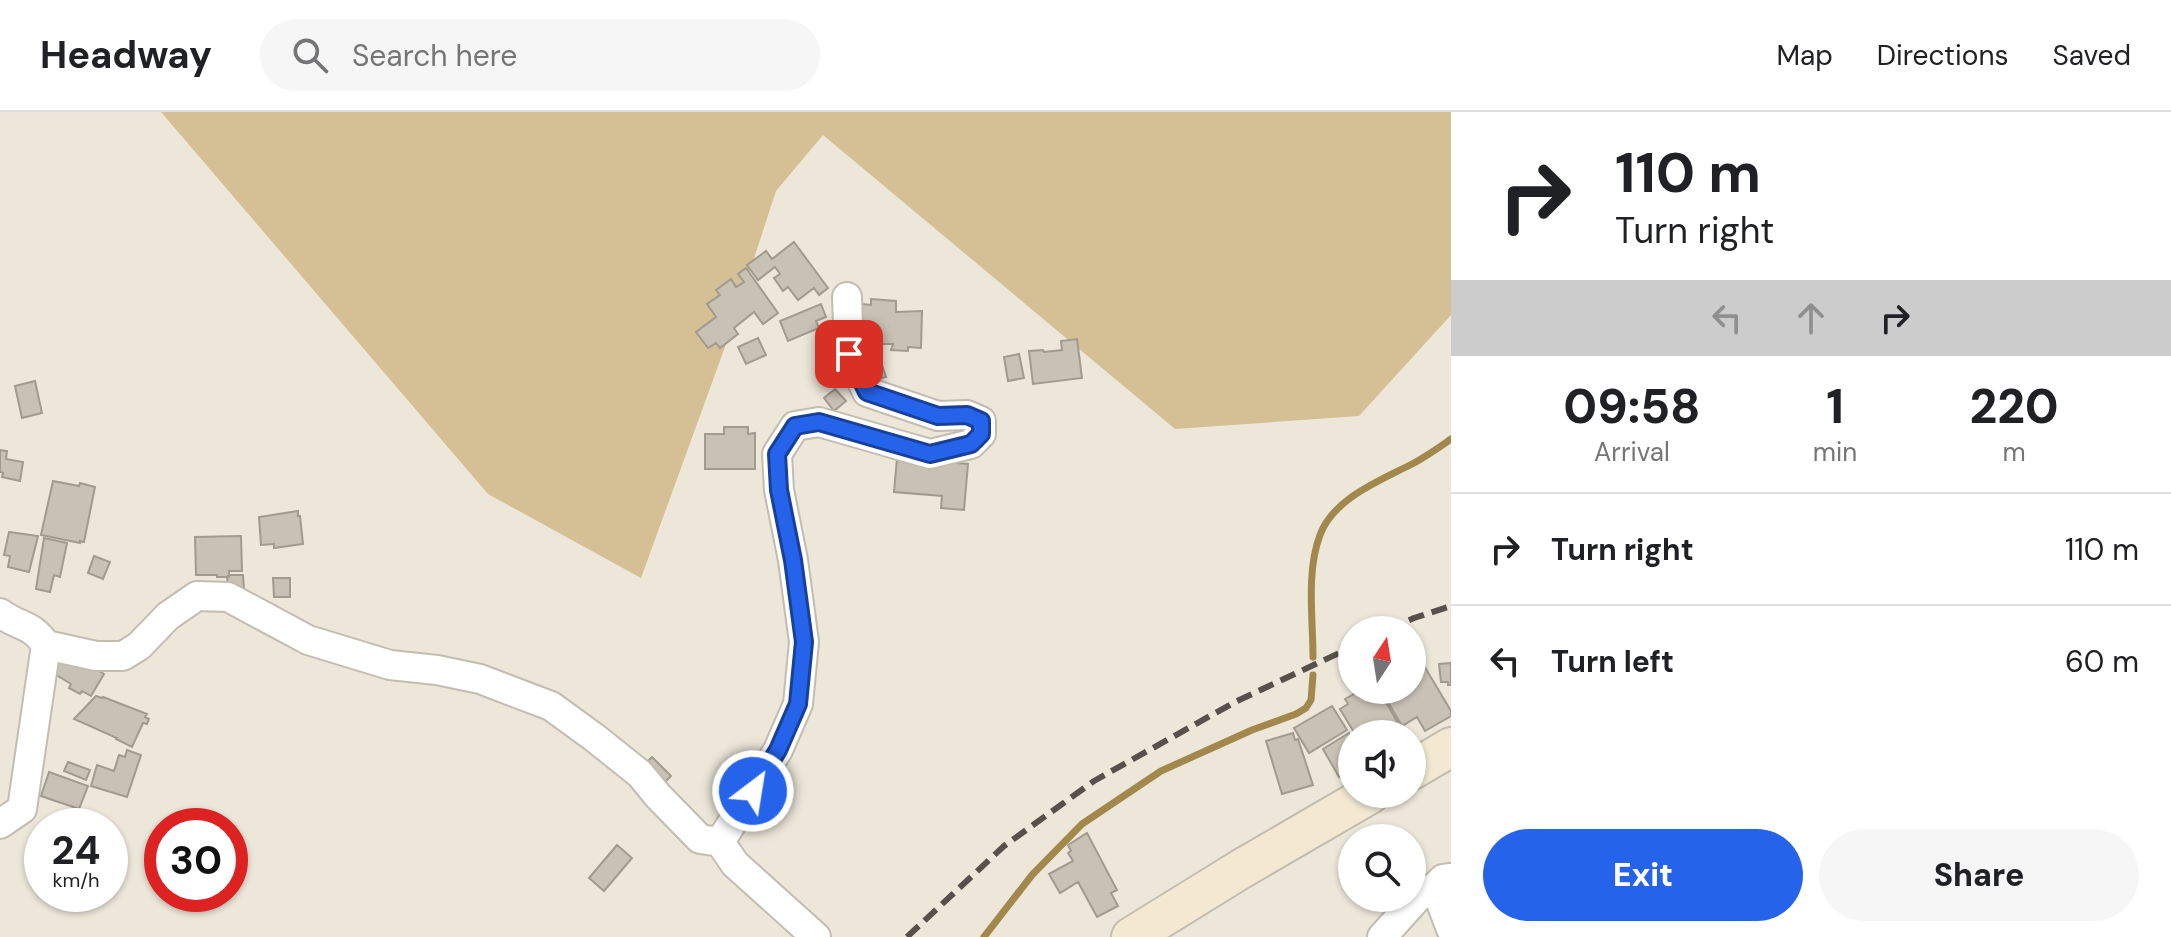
<!DOCTYPE html>
<style>
:root{--surface:#fff;--page:#f6f6f6;--text:#202124;--muted:#757577;--line:#e0e0e0;--accent:#2563eb}
body{margin:0;font-family:"DM Sans",sans-serif;background:var(--page);color:var(--text);height:100vh;display:flex;flex-direction:column;font-size:30px;white-space:nowrap}
*{box-sizing:border-box;margin:0}
p{font-size:26px;color:var(--muted)}
.icon{flex:none;width:44px;height:44px;fill:none;stroke:currentColor;stroke-width:2;stroke-linecap:round;stroke-linejoin:round}
.map{position:relative;flex:1;overflow:hidden}
.side{display:flex;flex-direction:column;background:var(--surface);width:720px}
.side>*{flex:none}
.banner{background:#fff;color:var(--text);overflow:hidden}
.needle{width:52px;rotate:12deg}
.tools{position:absolute;left:1338px;top:504px;display:grid;gap:16px}
.tools a{display:grid;place-items:center;width:88px;height:88px;border-radius:50%;background:var(--surface);box-shadow:0 2px 6px #0004;font-size:40px}
.speed{position:absolute;left:24px;top:696px;display:flex;gap:16px;font-size:40px;font-weight:700;text-align:center}
.speed>*{display:grid;place-content:center;width:104px;height:104px;border-radius:50%;background:var(--surface);box-shadow:0 2px 6px #0004;line-height:1}
.speed small{font-size:20px;font-weight:400}
.speed .limit{border:12px solid #d22;background:#fff;color:#111}
.pin{position:absolute;display:grid;place-items:center;width:68px;height:68px;color:#fff;margin:-34px;border-radius:16px;box-shadow:0 4px 12px #0006}
.me{position:absolute;width:88px;margin:-44px;rotate:31deg;stroke-linejoin:round;filter:drop-shadow(0 0 6px #0008)}
.turn{display:flex;align-items:center;gap:28px;height:168px;padding:0 32px;font-size:36px}
.turn .icon{width:104px;height:104px;stroke-width:2.5}
.turn b{display:block;font-size:56px;line-height:68px}
.lanes{display:flex;align-items:center;height:76px;padding:0 32px;background:#0003;justify-content:center;gap:40px;direction:ltr}
.lanes .off{opacity:.35}
.eta{display:flex;justify-content:space-evenly;align-items:center;height:136px;text-align:center}
.eta b{font-size:48px;font-weight:800;line-height:56px}
.cta{display:flex;gap:16px;margin-top:auto;padding:16px 32px}
.cta a{flex:1;height:92px;border-radius:48px;background:var(--accent);color:#fff;font-size:32px;font-weight:800;line-height:92px;text-align:center}
.cta a+a{background:var(--page);color:var(--text)}
ul{padding:0;list-style:none}
li{display:flex;align-items:center;gap:24px;height:112px;padding:0 32px;border-top:2px solid var(--line)}
li div{flex:1}
li b{display:block;font-size:30px}
li em{font-style:normal}
header{display:flex;align-items:center;gap:48px;box-sizing:border-box;height:112px;padding:0 40px;background:var(--surface);border-bottom:2px solid var(--line)}
header strong{font-size:38px}
nav{display:flex;gap:44px;margin-inline-start:auto;font-size:28px}
.search{width:560px;height:72px;background:var(--page);display:flex;align-items:center;gap:20px;box-sizing:border-box;padding:0 28px;border-radius:44px;color:var(--muted);font-size:30px}
main{display:flex;flex:1;min-height:0}
.map>svg:first-child{display:block}
.green{fill:#d4c094}
.lines{fill:none;stroke-linecap:round;stroke-linejoin:round}
.stream{stroke:#a2884c;stroke-width:7}
.building{fill:#c8c2b5;stroke:#a09b8f;stroke-width:2}
.street-casing{stroke:#c3bdb1;stroke-width:32}
.secondary-casing{stroke:#c3bdb1;stroke-width:42}
.street{stroke:#fff;stroke-width:28}
.secondary{stroke:#f3e9d2;stroke-width:38}
.rail{stroke:#56524b;stroke-width:6;stroke-dasharray:16 8;stroke-linecap:butt}
.route-casing{stroke:#184099;stroke-width:20}
.route{stroke:#2563eb;stroke-width:14}
</style>
<header>
<strong>Headway</strong>
<div class="search"><svg class="icon" aria-label="search" viewBox="0 0 24 24"><circle cx="10" cy="10" r="6"/><path d="M15 15l6 6"/></svg>Search here</div>
<nav><a>Map</a><a>Directions</a><a>Saved</a></nav>
</header>
<main>
<div class="map">
<svg width="1451" height="825" viewBox="0 0 1451 825">
<rect width="100%" height="100%" fill="#ede7da"/>
<path class="green" d="M161,0H1451V203L1359,304L1175,317L823,23L776,79L725,235L641,466L488,382Z"/>
<g class="lines">
<path class="stream" d="M1313,545C1313,506 1306,460 1320,423C1333,387 1379,369 1410,353C1424,346 1438,336 1451,327
M984,825L1032,763L1082,712L1161,659L1252,618L1296,602L1306,596L1311,588L1313,563"/>
</g>
<path class="building" d="M794,130L828,176L819,183L814,176L798,188L788,175L783,179L774,166L780,162L775,155L758,168L747,153L766,139L772,147Z
M746,156L778,201L763,212L754,200L734,216L738,222L720,236L716,231L708,236L696,220L716,205L707,192L720,183L716,178L731,167L736,175L744,170L738,162Z
M871,187L896,189V200L922,199L921,236L908,235V239L891,238L893,232H878V241L886,265L870,269L858,230V218H865L866,213L852,211L854,191L871,193Z
M821,192L826,205L816,209L819,216L788,229L780,209Z
M758,226L766,243L746,252L738,235Z
M1077,227L1082,266L1033,272L1029,239L1043,238L1044,240L1062,238L1061,229Z
M1019,242L1024,266L1008,269L1004,245Z
M35,269L42,301L22,306L15,274Z
M835,277L846,289L834,299L824,286Z
M724,315H748V322L755,321V357H705V322H724Z
M0,338L7,339L6,347L23,350L20,369L2,365L3,361L0,360Z
M897,346L968,352L964,398L941,396L942,384L894,380Z
M53,369L79,374L80,371L95,375L84,430L80,429V431L41,423Z
M298,399V404H300L303,432L274,436V432L261,433L259,405Z
M9,420L38,424L29,460L8,455L10,444L4,443Z
M241,424L242,459H229V465H217V463H196L195,425Z
M44,426L67,431L60,465L54,463L50,480L36,477Z
M94,444L110,450L103,467L88,461Z
M229,463H243L244,478H228L227,465Z
M273,466H290V485H274Z
M66,539L104,562L91,584L82,579L80,582L69,576L71,572L53,561Z
M1451,551V573H1448V570H1441L1439,552Z
M1423,552L1451,599V604L1425,619L1417,605L1402,614L1381,578H1412V558Z
M1361,578H1379L1404,622H1355L1340,597L1348,592L1345,587Z
M96,584L102,586L103,585L147,602L145,605L149,607L147,612L143,611L132,635L116,627L117,626L74,607Z
M1332,594L1347,618L1309,641L1294,616Z
M1293,621L1295,628L1298,627L1313,673L1282,682L1266,629Z
M1349,621L1352,626V658L1339,665L1323,637Z
M127,638L141,643L127,685L91,674L97,653L114,659L119,643L125,645Z
M652,645L671,664L662,673L643,654Z
M68,650L90,658L86,668L64,659Z
M49,660L88,674L79,697L41,684Z
M1087,721L1117,778L1111,781L1118,794L1097,805L1078,770L1060,781L1049,762L1073,749L1068,741L1071,739L1068,733Z
M617,733L632,746L604,779L589,766Z"/>
<g class="lines">
<defs>
<path id="street" d="M0,501C20,516 30,510 46,533L96,544H123L139,534L168,504L197,484L228,485L308,528L390,553L437,558L480,567L551,594L595,626L640,662L658,684L700,727L720,730L735,752L816,825
M0,712L22,697L46,533
M720,730L778,638L798,592L804,530L793,448L779,378L777,342L795,314L819,310L930,342L971,332L981,322V309L967,303L938,304L867,280L849,242L847,185
M1435,775L1451,817
M1382,825L1418,785L1435,775L1443,767L1451,766"/>
<path id="secondary" d="M1412,658L1451,635
M1131,825L1241,757L1370,682"/>
</defs>
<use href="#street" class="street-casing"/>
<use href="#secondary" class="secondary-casing"/>
<use href="#street" class="street"/>
<use href="#secondary" class="secondary"/>
<path class="rail" d="M1387,518L1414,506L1451,494
M907,825L1004,734L1094,669L1235,590L1352,535"/>
</g>
<g class="lines">
<defs>
<path id="route" d="M753,679L778,638L798,592L804,530L793,448L779,378L777,342L795,314L819,310L930,342L971,332L981,322V309L967,303L938,304L867,280L849,242"/>
</defs>
<use href="#route" class="route-casing"/>
<use href="#route" class="route"/>
</g>
</svg>
<div class="tools">
<a><svg class="needle" viewBox="-14 -14 28 28"><path d="M0-13l5 13h-10z" fill="#e53935"/><path d="M0 13l5-13h-10z" fill="#757577"/></svg></a>
<a><svg class="icon" aria-label="sound" viewBox="0 0 24 24"><path d="M4 9h4l5-4v14l-5-4H4zM17 9q2 3 0 6"/></svg></a>
<a><svg class="icon" aria-label="search" viewBox="0 0 24 24"><circle cx="10" cy="10" r="6"/><path d="M15 15l6 6"/></svg></a>
</div>
<div class="speed"><div>24<small>km/h</small></div><div class="limit">30</div></div>
<div class="pin" style="left:849px;top:242px;background:#d93025"><svg class="icon" aria-label="arrive" viewBox="0 0 24 24"><path d="M6 21V4h12l-3 4 3 4H6"/></svg></div>
<svg class="me" style="left:753px;top:679px" viewBox="-20 -20 40 40"><circle r="17" fill="#2563eb" stroke="#fff" stroke-width="3"/><path d="M0-11L8 9 0 5-8 9z" fill="#fff"/></svg>
</div>
<section class="side">
<div class="banner">
<div class="turn"><svg class="icon" aria-label="right" viewBox="0 0 24 24"><path d="M7 20v-9h11M14 6l5 5-5 5"/></svg><div><b>110 m</b>Turn right</div></div>
<div class="lanes"><svg class="icon off" aria-label="left" viewBox="0 0 24 24"><path d="M17 20v-9H6M10 6l-5 5 5 5"/></svg><svg class="icon off" aria-label="ahead" viewBox="0 0 24 24"><path d="M12 20V5M6 11l6-6 6 6"/></svg><svg class="icon" aria-label="right" viewBox="0 0 24 24"><path d="M7 20v-9h11M14 6l5 5-5 5"/></svg></div>
</div>
<div class="eta">
<div><b>09:58</b><p>Arrival</p></div>
<div><b>1</b><p>min</p></div>
<div><b>220</b><p>m</p></div>
</div>
<ul>
<li><svg class="icon" aria-label="right" viewBox="0 0 24 24"><path d="M7 20v-9h11M14 6l5 5-5 5"/></svg><div><b>Turn right</b></div><em>110 m</em></li>
<li><svg class="icon" aria-label="left" viewBox="0 0 24 24"><path d="M17 20v-9H6M10 6l-5 5 5 5"/></svg><div><b>Turn left</b></div><em>60 m</em></li>
</ul>
<div class="cta"><a>Exit</a><a>Share</a></div>
</section>
</main>
